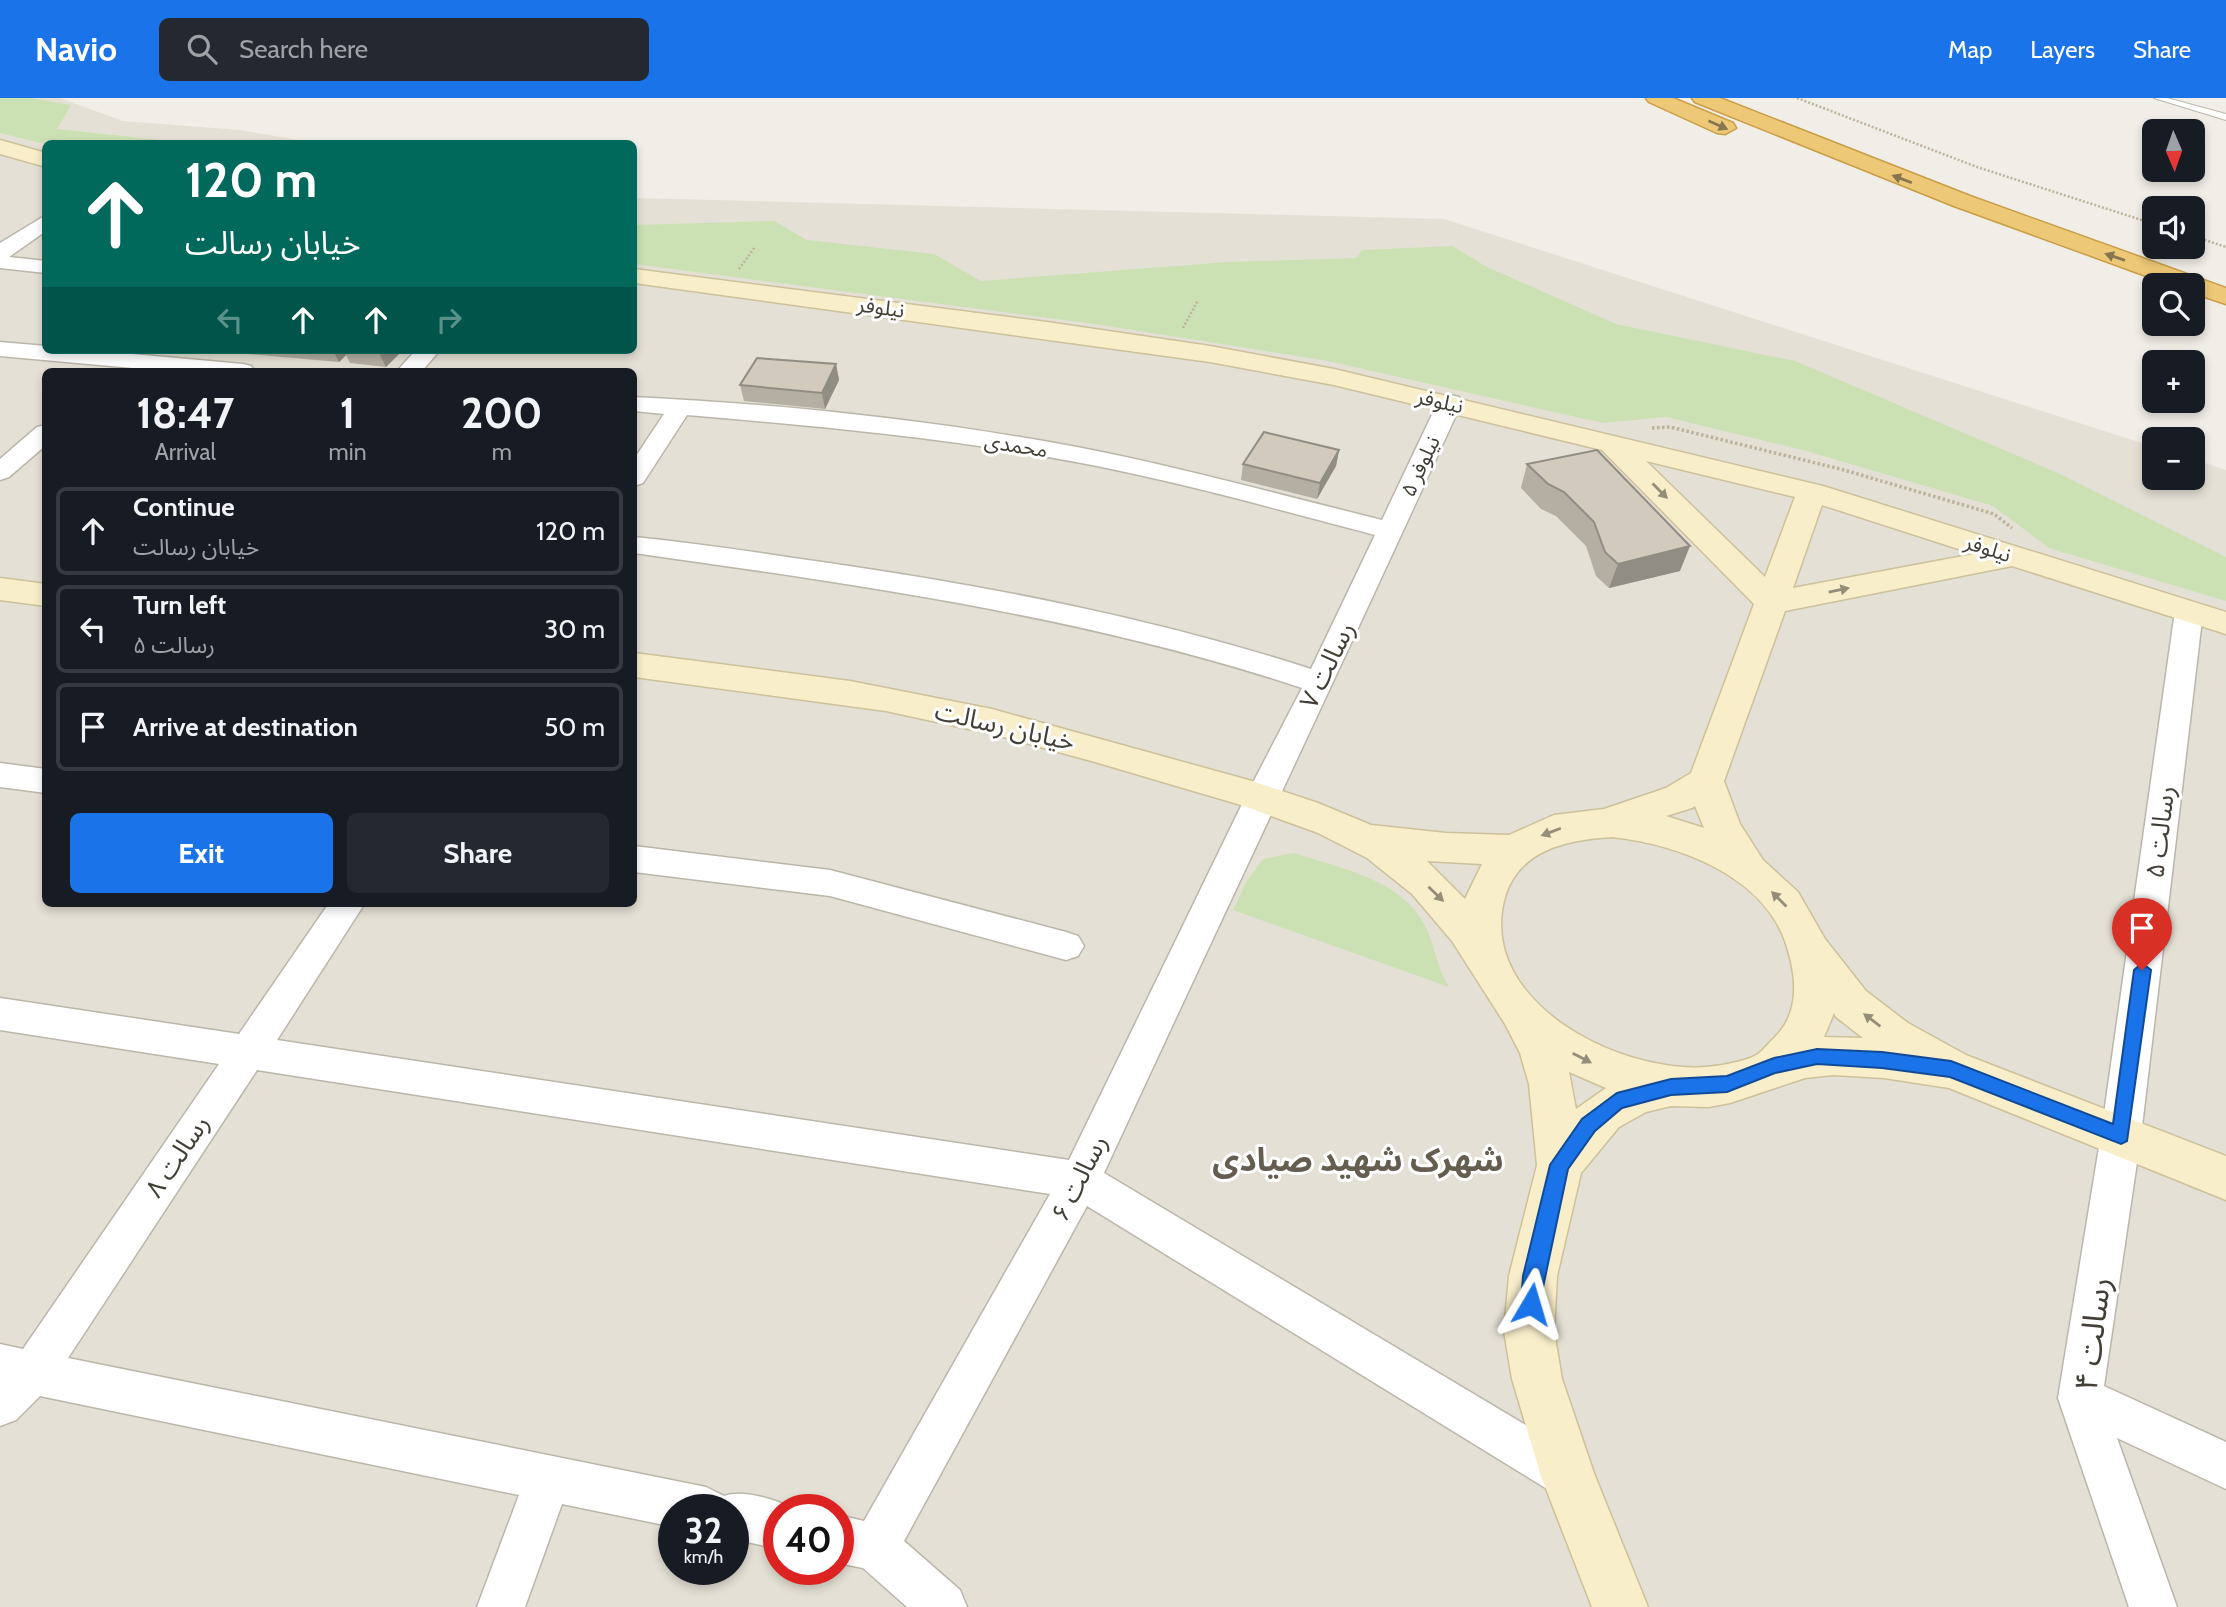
<!DOCTYPE html>
<meta charset="utf-8">
<style>
:root{--surface:#171b24;--page:#242831;--text:#f1f3f6;--muted:#9ea1a6;--line:#363941;--accent:#1a73e8}
body{margin:0;font-family:Cabin,"Noto Sans Arabic",sans-serif;background:var(--page);color:var(--text);height:100vh;display:flex;flex-direction:column;font-size:26px;white-space:nowrap}
*{box-sizing:border-box;margin:0}
p{font-size:23px;color:var(--muted)}
.icon{flex:none;width:38px;height:38px;fill:none;stroke:currentColor;stroke-width:2;stroke-linecap:round;stroke-linejoin:round}
.map{position:relative;flex:1;overflow:hidden}
.details{position:absolute;left:42px;top:270px;width:595px;height:539px;display:flex;flex-direction:column;background:var(--surface);border-radius:10px;box-shadow:0 4px 10px #0003}
.details>*{flex:none}
.hud{position:absolute;left:42px;top:42px;width:595px;height:214px;border-radius:10px;box-shadow:0 4px 10px #0003;background:#00695c;color:#fff;overflow:hidden}
.needle{width:46px;rotate:178deg}
.buttons{position:absolute;left:2142px;top:21px;display:grid;gap:14px}
.buttons a{display:grid;place-items:center;width:63px;height:63px;border-radius:10px;background:var(--surface);box-shadow:0 4px 10px #0003;font-size:35px}
.speed{position:absolute;left:658px;top:1396px;display:flex;gap:14px;font-size:35px;font-weight:700;text-align:center}
.speed>*{display:grid;place-content:center;width:91px;height:91px;border-radius:50%;background:var(--surface);box-shadow:0 4px 10px #0003;line-height:1}
.speed small{font-size:18px;font-weight:400}
.speed .limit{border:10px solid #d22;background:#fff;color:#111}
.pin{position:absolute;display:grid;place-items:center;width:60px;height:60px;color:#fff;margin:-72px -30px;border-radius:50% 50% 50% 0;rotate:-45deg;box-shadow:0 0 7px #0007}
.pin .icon{rotate:45deg}
.me{position:absolute;width:77px;margin:-38px;rotate:7deg;stroke-linejoin:round;filter:drop-shadow(0 0 5px #0008)}
.turn{display:flex;align-items:center;gap:24px;height:147px;padding:0 28px;font-size:32px}
.turn .icon{width:91px;height:91px;stroke-width:2.5}
.turn b{display:block;font-size:49px;line-height:60px}
.lanes{display:flex;align-items:center;height:66px;padding:0 28px;background:#0003;justify-content:center;gap:35px;direction:ltr}
.lanes .off{opacity:.35}
.eta{display:flex;justify-content:space-evenly;align-items:center;height:119px;text-align:center}
.eta b{font-size:42px;font-weight:700;line-height:49px}
.action{display:flex;gap:14px;margin-top:auto;padding:14px 28px}
.action a{flex:1;height:80px;border-radius:10px;background:var(--accent);color:#fff;font-size:28px;font-weight:700;line-height:80px;text-align:center}
.action a+a{background:var(--page);color:var(--text)}
ul{padding:0;list-style:none}
li{display:flex;align-items:center;gap:21px;height:88px;margin:0 14px 10px;padding:0 14px;border:4px solid var(--line);border-radius:10px}
li div{flex:1}
li b{display:block;font-size:26px}
li em{font-style:normal}
header{display:flex;align-items:center;gap:42px;box-sizing:border-box;height:98px;padding:0 35px;background:var(--accent);color:#fff}
header strong{font-size:33px}
nav{display:flex;gap:38px;margin-inline-start:auto;font-size:24px}
.search{width:490px;height:63px;background:var(--page);display:flex;align-items:center;gap:18px;box-sizing:border-box;padding:0 24px;border-radius:10px;color:var(--muted);font-size:26px}
.map>svg:first-child{display:block}
.residential{fill:#e4e0d5;fill-rule:evenodd}
.green{fill:#cbe1b4}
.lines{fill:none;stroke-linecap:round;stroke-linejoin:round}
.lane-casing{stroke:#bbb6aa;stroke-width:2}
.street-casing{stroke:#bbb6aa;stroke-width:3}
.secondary-casing{stroke:#ccc19b;stroke-width:3}
.highway-casing{stroke:#ca9e47;stroke-width:3}
.path-far1{stroke:#bcb29d;stroke-width:2.5;stroke-dasharray:2 2;stroke-linecap:butt}
.path{stroke:#bcb29d;stroke-width:3.5;stroke-dasharray:2.5 2.5;stroke-linecap:butt}
.lane{fill:#fff;fill-rule:evenodd}
.street{fill:#fff;fill-rule:evenodd}
.secondary{fill:#f8eeca;fill-rule:evenodd}
.highway{fill:#edc876;fill-rule:evenodd}
.wall{fill:#b4aea3}
.shaded-wall{fill:#928d84}
.building{fill:#d1cabd;stroke:#928d84;stroke-width:2}
.oneway{fill:#877650}
.oneway2{fill:#948e79}
.route{fill:#1a73e8;stroke:#114b97;stroke-width:2}
.labels{text-anchor:middle;dominant-baseline:central;stroke-width:6;stroke-linejoin:round;paint-order:stroke}
.far-street-label{font-size:21px;fill:#433f37;stroke:#fff}
.street-label{font-size:26px;fill:#433f37;stroke:#fff}
.near-street-label{font-size:32px;fill:#433f37;stroke:#fff}
.district-label{font-size:33px;font-weight:bold;fill:#655d4f;stroke:#fff}
</style>
<header>
<strong>Navio</strong>
<div class="search"><svg class="icon" aria-label="search" viewBox="0 0 24 24"><circle cx="10" cy="10" r="6"/><path d="M15 15l6 6"/></svg>Search here</div>
<nav><a>Map</a><a>Layers</a><a>Share</a></nav>
</header>
<div class="map">
<svg width="2226" height="1509" viewBox="0 0 2226 1509">
<rect width="100%" height="100%" fill="#f1eee7"/>
<path class="residential" d="M0,0H60L123,23L240,32L316,45L46,46V252H634V100L1444,121L2154,349V380H2193V361L2226,372V1509H0ZM46,273H634V805H46ZM674,1412H733V1472H674ZM779,1412H838V1472H779Z"/>
<path class="green" d="M0,0H32L71,7L57,31L189,45L45,46L0,35Z
M774,123L807,142L934,156L981,183L1228,164L1356,160L1362,152L1452,148L1487,169L1616,226L1795,263L2058,375L2226,459V503L2049,450L1993,408L1803,352L1666,319L1603,325L1328,263L1095,226L634,166V127Z
M1294,755C1342,771 1407,782 1428,834C1436,854 1437,869 1449,889L1233,812L1247,783L1263,761Z"/>
<g class="lines">
<defs>
<path id="lane" d="M2154,0H2167L2226,16V22Z"/>
<path id="street" d="M46,117V133L9,159L46,163V175L0,170V145Z
M0,244L46,248V252H88L243,266L251,268L255,273H166L0,258Z
M416,252H440L422,273H397Z
M1450,297L1459,299L1462,304C1345,562 1223,817 1104,1075L1584,1362L1591,1378L1584,1394L1568,1401L1552,1394L1087,1108L904,1443L960,1492L967,1509H907L863,1470L838,1465V1417L864,1423L1050,1096L257,972L68,1260L706,1389L724,1398C743,1391 779,1402 796,1412H779V1451L733,1441V1412H674V1429L562,1406L525,1509H477L519,1397L40,1298L16,1322L0,1328V1246L23,1251L219,966L0,932V900L239,936L329,805H365L277,942L1069,1062L1245,700L1302,590C1085,518 860,487 634,455V439C699,445 764,456 829,465C993,489 1154,520 1311,571L1375,437C1276,411 1177,383 1076,364C948,340 817,328 687,317L643,385L634,388V361L664,316L634,313V299C781,306 932,322 1077,349C1180,369 1281,397 1382,422L1438,304L1441,299Z
M46,327V347L9,379L0,382V361L37,329Z
M2189,504L2199,506L2203,513L2141,1037L2104,1288L2226,1344V1391L2117,1340L2177,1509H2129L2058,1300L2101,1037L2175,513L2179,506Z
M0,665L46,671V695L0,689Z
M634,748L830,772L1066,834L1078,838L1084,848L1078,858L1066,862L830,798L634,774Z"/>
<path id="secondary" d="M0,42L46,55V69L0,56Z
M634,171L1047,224L1210,248L1334,271L1823,388L2226,514V536L2012,468L1785,513L1724,683L1740,726L1763,762L1798,794L1825,841L1866,893L1908,925L1966,957L2226,1058V1102L1949,990L1884,980L1833,977L1805,980L1730,1005L1709,1009L1671,1008L1646,1014L1619,1029L1581,1075L1557,1178L1554,1233L1562,1281L1595,1378L1648,1509H1592L1541,1378L1512,1281L1504,1233L1509,1178L1537,1067L1529,986L1520,955L1505,926L1452,843L1412,796L1367,760L1318,735L1241,707L1095,664L992,636L886,613L634,579V555L850,583L992,611L1252,683L1318,705L1371,727L1446,735L1509,737L1554,717L1604,711L1666,690L1691,675L1754,506L1602,352L1334,287L1210,264L634,185ZM1646,363L1795,399L1765,479ZM1822,407L1974,456L1793,490ZM1695,708L1704,730L1666,718L1692,710ZM1612,739C1676,746 1761,776 1785,843C1797,878 1801,915 1773,941C1768,946 1763,952 1758,956C1749,962 1733,965 1722,967C1634,984 1474,908 1505,799C1520,750 1569,742 1612,739ZM1427,763L1482,766L1465,801ZM1834,915L1836,919L1863,940L1824,939ZM1569,974L1606,990L1576,1011Z
M0,480L46,486V508L0,502Z"/>
<path id="highway" d="M1646,0H1673L1733,25L1736,30L1725,36L1717,35L1649,4Z
M1692,0H1720L1970,98L2226,190V206L2193,195V187H2171L1954,108L1695,4Z"/>
</defs>
<use href="#lane" class="lane-casing"/>
<use href="#street" class="street-casing"/>
<use href="#secondary" class="secondary-casing"/>
<use href="#highway" class="highway-casing"/>
<path class="path-far1" d="M1797,0L1977,69L2154,126
M2193,138L2226,149
M739,171L755,149
M1183,230L1198,202"/>
<path class="path" d="M1652,330L1670,329L1844,372L1994,416L2012,430"/>
<use href="#lane" class="lane"/>
<use href="#street" class="street"/>
<use href="#secondary" class="secondary"/>
<use href="#highway" class="highway"/>
</g>
<path class="wall" d="M234,252H403L386,269L350,265L346,257L339,264L236,255Z
M836,266L839,282L825,311L744,303L740,287Z
M1339,352L1336,368L1317,401L1241,382L1243,366Z
M1527,366L1680,473L1609,490L1596,478L1586,448L1556,418L1541,411L1521,390Z"/>
<path class="shaded-wall" d="M333,252H344L346,257L339,264Z
M380,252H403L386,269L378,253Z
M836,266L839,282L825,311L822,295Z
M1339,352L1336,368L1317,401L1320,385Z
M1690,448L1680,473L1609,490L1618,466Z"/>
<path class="building" d="M757,260L836,266L822,295L740,287Z
M1264,334L1339,352L1320,385L1243,366Z
M1597,352L1690,448L1618,466L1605,454L1594,424L1564,394L1548,386L1527,366Z"/>
<defs><path id="oneway-solid" d="M-6-.8H1V-3.2L6.5 0L1 3.2V.8H-6Z" transform="scale(1.75)"/></defs>
<g class="oneway">
<use href="#oneway-solid" transform="translate(1718 27) rotate(24)"/>
<use href="#oneway-solid" transform="translate(1902 81) rotate(-159)"/>
<use href="#oneway-solid" transform="translate(2115 159) rotate(-161)"/>
</g>
<g class="oneway2">
<use href="#oneway-solid" transform="translate(1660 393) rotate(45)"/>
<use href="#oneway-solid" transform="translate(1839 492) rotate(-11)"/>
<use href="#oneway-solid" transform="translate(1551 734) rotate(159)"/>
<use href="#oneway-solid" transform="translate(1436 796) rotate(44)"/>
<use href="#oneway-solid" transform="translate(1779 801) rotate(-135)"/>
<use href="#oneway-solid" transform="translate(1872 922) rotate(-143)"/>
<use href="#oneway-solid" transform="translate(1582 960) rotate(27)"/>
</g>
<path class="route" d="M2142,865L2151,872L2127,1043L2121,1046L1950,979L1882,970L1817,966L1775,975L1727,994L1671,997L1622,1010L1595,1033L1568,1071L1538,1213L1531,1216L1524,1213L1521,1206L1523,1178L1550,1067L1582,1021L1617,995L1671,981L1727,978L1774,960L1817,951L1882,954L1951,963L2113,1026L2134,872Z"/>
<g class="labels">
<g class="far-street-label">
<text transform="translate(881 209) rotate(8)">نیلوفر</text>
<text transform="translate(1440 303) rotate(13)">نیلوفر</text>
<text transform="translate(1016 347) rotate(9)">محمدی</text>
<text transform="translate(1420 368) rotate(-65)">نیلوفر ۵</text>
<text transform="translate(1988 450) rotate(18)">نیلوفر</text>
</g>
<g class="street-label">
<text transform="translate(1327 567) rotate(-64)">رسالت ۷</text>
<text transform="translate(1005 628) rotate(13)">خیابان رسالت</text>
<text transform="translate(2160 734) rotate(-83)">رسالت ۵</text>
<text transform="translate(177 1058) rotate(-56)">۸ رسالت</text>
<text transform="translate(1079 1080) rotate(-63)">رسالت ۶</text>
</g>
<g class="near-street-label">
<text transform="translate(2092 1236) rotate(-83)">رسالت ۴</text>
</g>
<g class="district-label">
<text x="1358" y="1061">شهرک شهید صیادی</text>
</g>
</g>
</svg>
<div class="buttons">
<a><svg class="needle" viewBox="-14 -14 28 28"><path d="M0-13l5 13h-10z" fill="#e53935"/><path d="M0 13l5-13h-10z" fill="#9ea1a6"/></svg></a>
<a><svg class="icon" aria-label="sound" viewBox="0 0 24 24"><path d="M4 9h4l5-4v14l-5-4H4zM17 9q2 3 0 6"/></svg></a>
<a><svg class="icon" aria-label="search" viewBox="0 0 24 24"><circle cx="10" cy="10" r="6"/><path d="M15 15l6 6"/></svg></a>
<a>+</a>
<a>−</a>
</div>
<div class="speed"><div>32<small>km/h</small></div><div class="limit">40</div></div>
<div class="pin" style="left:2142px;top:872px;background:#d93025"><svg class="icon" aria-label="arrive" viewBox="0 0 24 24"><path d="M6 21V4h12l-3 4 3 4H6"/></svg></div>
<svg class="me" style="left:1531px;top:1206px" viewBox="-20 -20 40 40"><path d="M0-17L14 15 0 8-14 15z" fill="#1a73e8" stroke="#fff" stroke-width="4"/></svg>
<div class="hud">
<div class="turn"><svg class="icon" aria-label="ahead" viewBox="0 0 24 24"><path d="M12 20V5M6 11l6-6 6 6"/></svg><div><b>120 m</b>خیابان رسالت</div></div>
<div class="lanes"><svg class="icon off" aria-label="left" viewBox="0 0 24 24"><path d="M17 20v-9H6M10 6l-5 5 5 5"/></svg><svg class="icon" aria-label="ahead" viewBox="0 0 24 24"><path d="M12 20V5M6 11l6-6 6 6"/></svg><svg class="icon" aria-label="ahead" viewBox="0 0 24 24"><path d="M12 20V5M6 11l6-6 6 6"/></svg><svg class="icon off" aria-label="right" viewBox="0 0 24 24"><path d="M7 20v-9h11M14 6l5 5-5 5"/></svg></div>
</div>
<section class="details">
<div class="eta">
<div><b>18:47</b><p>Arrival</p></div>
<div><b>1</b><p>min</p></div>
<div><b>200</b><p>m</p></div>
</div>
<ul>
<li><svg class="icon" aria-label="ahead" viewBox="0 0 24 24"><path d="M12 20V5M6 11l6-6 6 6"/></svg><div><b>Continue</b><p>خیابان رسالت</p></div><em>120 m</em></li>
<li><svg class="icon" aria-label="left" viewBox="0 0 24 24"><path d="M17 20v-9H6M10 6l-5 5 5 5"/></svg><div><b>Turn left</b><p>رسالت ۵</p></div><em>30 m</em></li>
<li><svg class="icon" aria-label="arrive" viewBox="0 0 24 24"><path d="M6 21V4h12l-3 4 3 4H6"/></svg><div><b>Arrive at destination</b></div><em>50 m</em></li>
</ul>
<div class="action"><a>Exit</a><a>Share</a></div>
</section>
</div>
